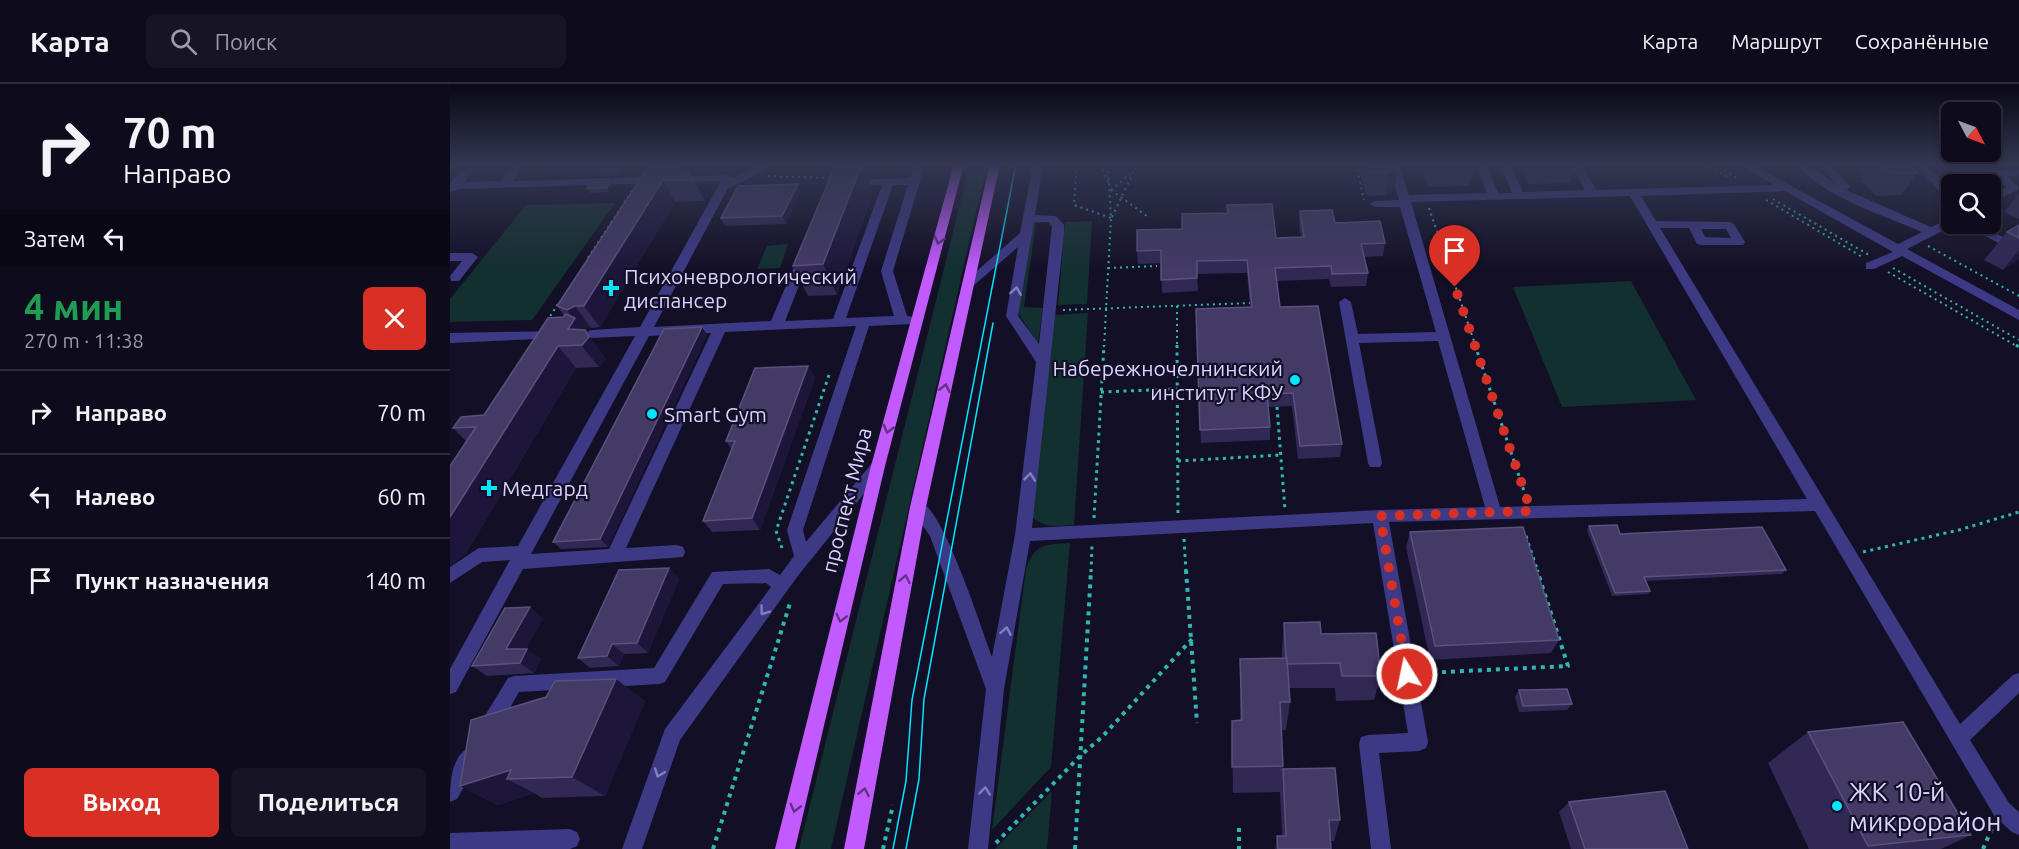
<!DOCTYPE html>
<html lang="ru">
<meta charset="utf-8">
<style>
:root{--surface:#0e0b1c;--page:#171425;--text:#f1f3f6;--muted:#9b9ba3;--line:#2e2b3b;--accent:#d93025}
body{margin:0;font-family:Ubuntu,sans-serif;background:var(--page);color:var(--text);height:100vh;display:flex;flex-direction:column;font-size:22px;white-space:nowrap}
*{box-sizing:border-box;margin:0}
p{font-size:20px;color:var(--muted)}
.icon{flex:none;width:33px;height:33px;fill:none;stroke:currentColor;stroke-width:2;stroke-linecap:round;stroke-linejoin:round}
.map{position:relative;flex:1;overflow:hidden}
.details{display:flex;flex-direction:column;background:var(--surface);width:450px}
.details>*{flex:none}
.guide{background:#0e0b1c;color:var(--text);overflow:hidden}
.needle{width:39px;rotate:131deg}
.fabs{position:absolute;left:1491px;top:18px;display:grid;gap:12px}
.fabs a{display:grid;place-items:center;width:60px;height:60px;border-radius:9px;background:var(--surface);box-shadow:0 3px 9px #0003,0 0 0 2px var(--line);font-size:30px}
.pin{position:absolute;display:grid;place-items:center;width:51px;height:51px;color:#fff;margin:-62px -26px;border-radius:50% 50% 50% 0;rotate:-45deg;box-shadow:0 0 6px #0007}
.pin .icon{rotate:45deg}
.me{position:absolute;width:66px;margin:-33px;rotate:350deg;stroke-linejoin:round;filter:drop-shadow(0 0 4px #0008)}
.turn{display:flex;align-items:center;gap:21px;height:126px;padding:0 24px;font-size:27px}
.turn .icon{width:78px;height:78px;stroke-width:2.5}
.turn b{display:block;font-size:42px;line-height:51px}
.then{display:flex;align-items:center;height:57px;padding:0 24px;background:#0003;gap:12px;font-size:22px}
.round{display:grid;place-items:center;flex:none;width:63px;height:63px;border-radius:9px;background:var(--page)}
.summary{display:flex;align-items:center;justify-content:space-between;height:102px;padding:0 24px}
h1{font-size:36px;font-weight:700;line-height:45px;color:#1e9e55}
.cta{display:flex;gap:12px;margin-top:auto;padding:12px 24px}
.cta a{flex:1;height:69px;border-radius:9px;background:var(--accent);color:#fff;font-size:24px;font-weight:700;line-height:69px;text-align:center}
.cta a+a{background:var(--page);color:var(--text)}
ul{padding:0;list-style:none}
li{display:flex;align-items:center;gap:18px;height:84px;padding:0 24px;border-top:2px solid var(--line)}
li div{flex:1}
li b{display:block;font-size:22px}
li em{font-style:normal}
header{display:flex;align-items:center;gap:36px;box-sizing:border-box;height:84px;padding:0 30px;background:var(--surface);border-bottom:2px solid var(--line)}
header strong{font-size:28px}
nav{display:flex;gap:33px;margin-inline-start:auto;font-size:21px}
.search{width:420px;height:54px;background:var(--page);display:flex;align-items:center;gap:15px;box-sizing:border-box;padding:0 21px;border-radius:9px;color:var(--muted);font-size:22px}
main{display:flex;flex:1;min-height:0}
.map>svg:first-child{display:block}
.green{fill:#12302f}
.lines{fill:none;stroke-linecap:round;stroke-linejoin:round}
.path-far2{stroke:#2fb8b0;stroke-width:2;stroke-dasharray:2 4;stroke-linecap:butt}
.path-far1{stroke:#2fb8b0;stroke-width:3;stroke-dasharray:3 4.5;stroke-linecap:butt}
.path{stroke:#2fb8b0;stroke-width:4;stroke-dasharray:4 5;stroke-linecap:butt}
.minor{fill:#3d3a85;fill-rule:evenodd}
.major{fill:#c25bff;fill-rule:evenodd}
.tram{stroke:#00e5ff;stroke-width:1.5}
.wall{fill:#312854}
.shaded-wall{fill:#1d163a}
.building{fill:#433a66;stroke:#5a527e;stroke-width:1.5}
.oneway{stroke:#623188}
.oneway2{stroke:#837fbc}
.route{stroke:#d93025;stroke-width:10;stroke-dasharray:0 18}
.poi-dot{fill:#00e5ff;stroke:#130f26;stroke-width:2}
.labels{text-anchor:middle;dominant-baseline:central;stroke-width:4.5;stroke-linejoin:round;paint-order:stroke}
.poi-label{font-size:21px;fill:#d9d4ff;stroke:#130f26;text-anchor:start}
.street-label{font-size:21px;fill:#d9d4ff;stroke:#130f26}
.near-poi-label{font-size:26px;fill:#d9d4ff;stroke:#130f26;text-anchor:start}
</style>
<header>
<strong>Карта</strong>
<div class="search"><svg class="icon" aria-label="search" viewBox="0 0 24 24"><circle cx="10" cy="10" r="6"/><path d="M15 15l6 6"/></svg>Поиск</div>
<nav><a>Карта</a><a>Маршрут</a><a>Сохранённые</a></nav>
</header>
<main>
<section class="details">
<div class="guide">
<div class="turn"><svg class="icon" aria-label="right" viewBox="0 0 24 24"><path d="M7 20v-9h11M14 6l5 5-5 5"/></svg><div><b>70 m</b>Направо</div></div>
<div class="then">Затем<svg class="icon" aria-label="left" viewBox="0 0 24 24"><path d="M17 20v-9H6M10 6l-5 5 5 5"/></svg></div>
</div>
<div class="summary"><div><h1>4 мин</h1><p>270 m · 11:38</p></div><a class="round" style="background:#d93025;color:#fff"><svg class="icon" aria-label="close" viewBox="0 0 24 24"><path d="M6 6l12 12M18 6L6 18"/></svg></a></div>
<ul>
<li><svg class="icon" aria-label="right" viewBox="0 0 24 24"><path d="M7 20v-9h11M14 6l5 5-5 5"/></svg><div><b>Направо</b></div><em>70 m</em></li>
<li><svg class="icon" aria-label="left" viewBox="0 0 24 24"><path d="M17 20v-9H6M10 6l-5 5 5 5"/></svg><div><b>Налево</b></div><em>60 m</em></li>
<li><svg class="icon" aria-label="arrive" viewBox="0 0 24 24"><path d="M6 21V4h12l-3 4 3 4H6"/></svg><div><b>Пункт назначения</b></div><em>140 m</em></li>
</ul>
<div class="cta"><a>Выход</a><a>Поделиться</a></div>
</section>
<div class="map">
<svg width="1569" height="765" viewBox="0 0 1569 765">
<rect width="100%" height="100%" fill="#130f26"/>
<path class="green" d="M520,80H537L381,765H349Z
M165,119L82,236L0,238V215L76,121Z
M587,137H600L603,142H599V138L586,139L574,223L593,224L588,259L568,229L581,141Z
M642,137L637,220L608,221L615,138Z
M338,160L330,184L307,185L317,162Z
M1181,197L1246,316L1112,323L1063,203Z
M638,229L624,441C608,442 595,445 582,433L605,231Z
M620,459L601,683L542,746L576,485C584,460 596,460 620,459Z
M602,707L597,765H545Z"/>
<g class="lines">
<path class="path-far2" d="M627,80L624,121L661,134
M650,80L659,100
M906,80L914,116
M1254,80L1280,94
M1264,80L1289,95
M685,85L691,80
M318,92L383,94
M661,106L697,132
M661,106L680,90
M1323,115L1419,171
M1316,116L1414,174
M979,124L1026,263
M662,133L685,85
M1478,162L1569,212
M138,174L182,107
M658,184L707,182
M1443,184L1569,256
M1438,188L1568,263
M727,222V263
M613,226L800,219
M97,237L108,220
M654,263L661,134L658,80"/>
<path class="path-far1" d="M727,261L728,429
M1025,261L1077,416
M1566,261L1569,263
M651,308L727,305
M827,323L835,426
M728,377L831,371
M644,434L654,261
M1076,452L1088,488
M734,455L736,488
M332,464L326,447L379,291
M1413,468L1509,446L1569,428
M641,488L642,461"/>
<path class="path" d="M736,486L747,639
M974,589L1118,582L1087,486
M789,744V765
M546,759L630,672L652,653L742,555
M263,765L341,516
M433,765L443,721
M625,765L641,486
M1533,765L1543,742"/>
<path class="minor" d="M19,80H29L15,98L50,97L67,80H77L63,97L210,93L216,96L210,99L9,105L0,108V99Z
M309,80H321L305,92L278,104L204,243L321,237L349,171L355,167L361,171L335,237L383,235L432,101L400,102L394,99L400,96L460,94L465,80H475L443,187L457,232L467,233L468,236L462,240L419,242L353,446L356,458L423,378H433L435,382L433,386L347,493L230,656L192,765H172L215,645L321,503L316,499L273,500L215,598L209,600L69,608L45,650L38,653L31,650L29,644L31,638L58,594L64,592L204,584L262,488L319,485L330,491L344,472L337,446L406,242L275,248L176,464L227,461L233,463L235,468L233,473L73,485L6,608L0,610V585L60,476L32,478L0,499V483L29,464L68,462L185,252L141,254L134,250L141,246L190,243L271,97L234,98L229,95L230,93L278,91L283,94ZM443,101H458L431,187L444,232L396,234ZM261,249L159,465L81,470L199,252Z
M583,80H593L585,131L606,132L614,141V150L582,444L930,426L1035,423L988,257L909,259L932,379L930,383H920L918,379L889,218L895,214L901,218L908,250L986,248L950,123H925L919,120L925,117L949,116L938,80H948L959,111L1037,109L1026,80H1036L1048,109H1062L1050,80H1060L1073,108L1135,106L1121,80H1131L1146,106L1324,101L1289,80H1301L1448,160L1472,148C1433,131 1373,113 1346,80H1357L1387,101L1368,80H1379L1401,103L1396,106L1481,143L1502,134V140H1506L1457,165L1569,226V236L1452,172L1424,185H1416V179L1443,168L1335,107L1191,112L1206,137L1280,138L1284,140L1295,158L1293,161H1251L1247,160L1239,144H1210L1510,640L1563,591L1569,589V609L1520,656L1559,719L1569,728V751L1562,748L1545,733L1365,427L939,438L978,658L976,664L969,667L929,669L941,765H921L909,660L911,653L918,651L958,649L923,439L580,457L554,605L538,765H518L536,605L480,452L460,423L462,419C466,417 467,416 471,418C494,427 532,546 542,573L565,451L586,278L556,232L568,163L522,203H514L512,200L570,149ZM1180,112L1357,415L1050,423L961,118ZM584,138H599L602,141L589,260L568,232ZM1251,145H1276L1281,154L1255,153Z
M1464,80H1475L1502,107V117L1498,116Z
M1569,86V92H1557L1568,102V106L1540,119V111L1557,103L1542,91V87Z
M1513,140H1527L1569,161V170Z
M0,169H22L28,173L9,197H1L0,192L12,177H0Z
M105,247L110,248L112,251L110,254L0,259V249Z
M23,661L30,663L33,670L7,715L0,718C0,698 1,670 23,661Z
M120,745L127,748L130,755L127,762L120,765H0V749Z"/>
<path class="major" d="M504,80H514L435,382L345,765H325L421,382Z
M540,80H550L476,423L414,765H394L460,423Z"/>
<path class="tram" d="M443,765L456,697L462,616L566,80
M456,765L469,695L474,615L543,239"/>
</g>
<path class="wall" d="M18,80H57L50,88L25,89Z
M90,80H293L292,83L246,84L243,90L239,91L244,96L255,117L225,118L150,243L141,244L135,247L156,275L149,283L126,284L15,471L16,357L3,344L34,331L114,232L107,222L199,82H178L170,91L151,92L145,83L94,85Z
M386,80H413L423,109L387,211L358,212L343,182Z
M908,80H946L947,84L944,106L936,111L916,112Z
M971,80H1025L1019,102L978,103Z
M1069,80H1127L1120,99L1079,100Z
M1402,80H1458L1467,89L1452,111L1426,112L1412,97L1414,94Z
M160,98L163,102L159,108L140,109L137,104Z
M351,108L336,140L275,142L271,134Z
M1569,109V135L1554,128Z
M777,121L826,154L851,153L849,140L850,127L885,139L935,159L933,172L914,173L918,189L916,202L881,203L879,195L827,197L830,223L892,360L890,373L848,375L842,322L818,323L820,343V356L751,359L746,225L800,223L797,189L747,190L748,207L712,209L711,179L688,180L687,167L732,145L777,129Z
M1569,141V175L1553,186L1534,176L1557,148Z
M252,243L257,251L158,463L111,465L103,458Z
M358,282L365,294L310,446L262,448L253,437L281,365L276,357Z
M1139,442L1170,450L1336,486L1332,490L1196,497L1200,507L1198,510L1162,512L1137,446Z
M960,448L1109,556L1101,569L980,576L956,463Z
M219,484L229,495L198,569L174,570L169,582L140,584L128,574Z
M93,534L76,565L91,575L84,589L37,592L22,582Z
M834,539L871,550L931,592L924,616L886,617L885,604H839L840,618L836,646H832L833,685L890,736L884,757H881V765H825L827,752H832L830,708L783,709L782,637L790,636V575L832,574V565Z
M1069,606L1122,620L1117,626L1069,628L1065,613Z
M195,617L155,712L92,714L84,709L48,721L10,702Z
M1358,648L1521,751L1491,765H1359L1318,679Z
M1119,718L1238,765H1121L1109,728Z"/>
<path class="shaded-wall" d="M44,80H57L50,88Z
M163,80H176L178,82L170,91Z
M221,80H244L246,84L243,90L228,92Z
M412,80H413L423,109L387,211L373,180Z
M947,84L944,106L936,111L939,88Z
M213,96L225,118L150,243L134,222Z
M160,98L163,102L159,108L157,104Z
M348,100L351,108L336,140L332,132Z
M1569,166V175L1553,186Z
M125,222L141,244L135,247L156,275L149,283L118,245L124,236L117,226Z
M252,243L257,251L158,463L150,455Z
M108,262L126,284L15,471L0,482V433Z
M358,282L365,294L310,446L302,434Z
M219,484L229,495L198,569L187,559Z
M80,523L93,534L70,576L56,565Z
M162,560L174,570L169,582L157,572Z
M77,565L91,575L84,589L70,579Z
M166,595L195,617L155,712L122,693Z
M61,686L57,695L84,709L48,721L10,702Z"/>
<path class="building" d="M200,80H229L244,96H213L134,222H125L117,226L107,222Z
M386,80H412L373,180L343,182Z
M917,80H946L947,84L939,88L919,89Z
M1431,80H1458L1467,89H1441Z
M160,98L157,104H137L141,99Z
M348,100L332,132L271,134L288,102Z
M822,120L826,154L854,153L850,127L882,126L885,139L930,137L935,159L911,160L918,189L882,190L881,182L825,184L830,223L868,222L892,360L850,362L843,309L817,310L820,343L750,346L746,225L802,223L797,176L747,177V194L711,196V166L687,167V146L732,145V130L778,129L777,121Z
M1569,141V154L1557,148Z
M116,230L125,234L118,245L135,246L139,253L132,261L108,262L0,433V382L26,343L3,344L11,333L34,331L98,234L113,233Z
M252,243L150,455L103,458L214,245Z
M358,282L302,434L253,437L285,357H276L305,284Z
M1167,441L1170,450L1312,443L1336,486L1194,493L1200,507L1165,509L1139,442Z
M1073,443L1109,556L985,562L960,448Z
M219,484L187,559L162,560L157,572L128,574L169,486Z
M80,523L56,565H77L70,579L22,582L55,524Z
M870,538L871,550L926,549L931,592H892L890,579L837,580V574H836L834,539Z
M837,574L840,618H830L833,682L782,683V637L792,636L790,575Z
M166,595L122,693L57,695L61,686L10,702L21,636L96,613L105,597Z
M1117,605L1122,620L1073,622L1069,606Z
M1453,638L1521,751L1418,762L1358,648Z
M885,684L890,736H879L881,765H828L827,752H836L833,685Z
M1215,707L1238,765H1135L1119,718Z"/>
<defs><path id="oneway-chevron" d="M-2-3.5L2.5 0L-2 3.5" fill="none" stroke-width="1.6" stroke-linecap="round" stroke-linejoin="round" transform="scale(1.5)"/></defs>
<g class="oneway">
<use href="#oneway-chevron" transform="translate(489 156) rotate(105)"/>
<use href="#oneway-chevron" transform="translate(495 304) rotate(-77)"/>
<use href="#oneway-chevron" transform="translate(438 345) rotate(105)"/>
<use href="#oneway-chevron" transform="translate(455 495) rotate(-79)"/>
<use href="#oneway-chevron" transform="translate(391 534) rotate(104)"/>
<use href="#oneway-chevron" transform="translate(414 708) rotate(-79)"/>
<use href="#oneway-chevron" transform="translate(345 724) rotate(104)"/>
</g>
<g class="oneway2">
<use href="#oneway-chevron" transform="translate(566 207) rotate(-81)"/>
<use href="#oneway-chevron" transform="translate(580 393) rotate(-83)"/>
<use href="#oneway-chevron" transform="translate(314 527) rotate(126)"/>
<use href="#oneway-chevron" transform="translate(556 547) rotate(-80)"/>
<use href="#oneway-chevron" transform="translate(209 689) rotate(110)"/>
<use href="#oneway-chevron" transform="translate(535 707) rotate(-84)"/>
</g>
<linearGradient id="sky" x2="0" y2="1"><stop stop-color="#0a0815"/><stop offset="0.43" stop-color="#333752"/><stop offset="1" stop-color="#333752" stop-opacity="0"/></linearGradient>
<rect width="1569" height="187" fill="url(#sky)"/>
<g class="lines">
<path class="route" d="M957,590L930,432L1081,427L1005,203"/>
</g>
<g class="poi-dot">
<path d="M158 195h6v6h6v6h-6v6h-6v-6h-6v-6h6z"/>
<circle cx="845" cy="296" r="6"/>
<circle cx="202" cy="330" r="6"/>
<path d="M36 395h6v6h6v6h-6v6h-6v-6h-6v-6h6z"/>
<circle cx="1387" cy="722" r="6"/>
</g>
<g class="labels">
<g class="poi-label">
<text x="174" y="192">Психоневрологический<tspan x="174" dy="24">диспансер</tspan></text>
<text x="833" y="284" text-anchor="end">Набережночелнинский<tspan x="833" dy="24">институт КФУ</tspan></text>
<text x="214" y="330">Smart Gym</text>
<text x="52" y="404">Медгард</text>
</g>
<g class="street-label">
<text transform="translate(396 416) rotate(-76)">проспект Мира</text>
</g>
<g class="near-poi-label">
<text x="1399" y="707">ЖК 10-й<tspan x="1399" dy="30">микрорайон</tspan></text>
</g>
</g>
</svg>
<div class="fabs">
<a><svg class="needle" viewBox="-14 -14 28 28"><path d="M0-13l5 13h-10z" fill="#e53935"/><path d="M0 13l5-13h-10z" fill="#9b9ba3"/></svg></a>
<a><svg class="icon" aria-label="search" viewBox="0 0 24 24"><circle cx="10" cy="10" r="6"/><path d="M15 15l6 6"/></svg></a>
</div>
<div class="pin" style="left:1005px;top:203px;background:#d93025"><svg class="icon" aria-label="arrive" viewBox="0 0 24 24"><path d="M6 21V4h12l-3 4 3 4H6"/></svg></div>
<svg class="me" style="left:957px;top:590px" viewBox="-20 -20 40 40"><circle r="17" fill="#d93025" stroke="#fff" stroke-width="3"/><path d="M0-11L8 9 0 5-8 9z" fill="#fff"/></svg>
</div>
</main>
